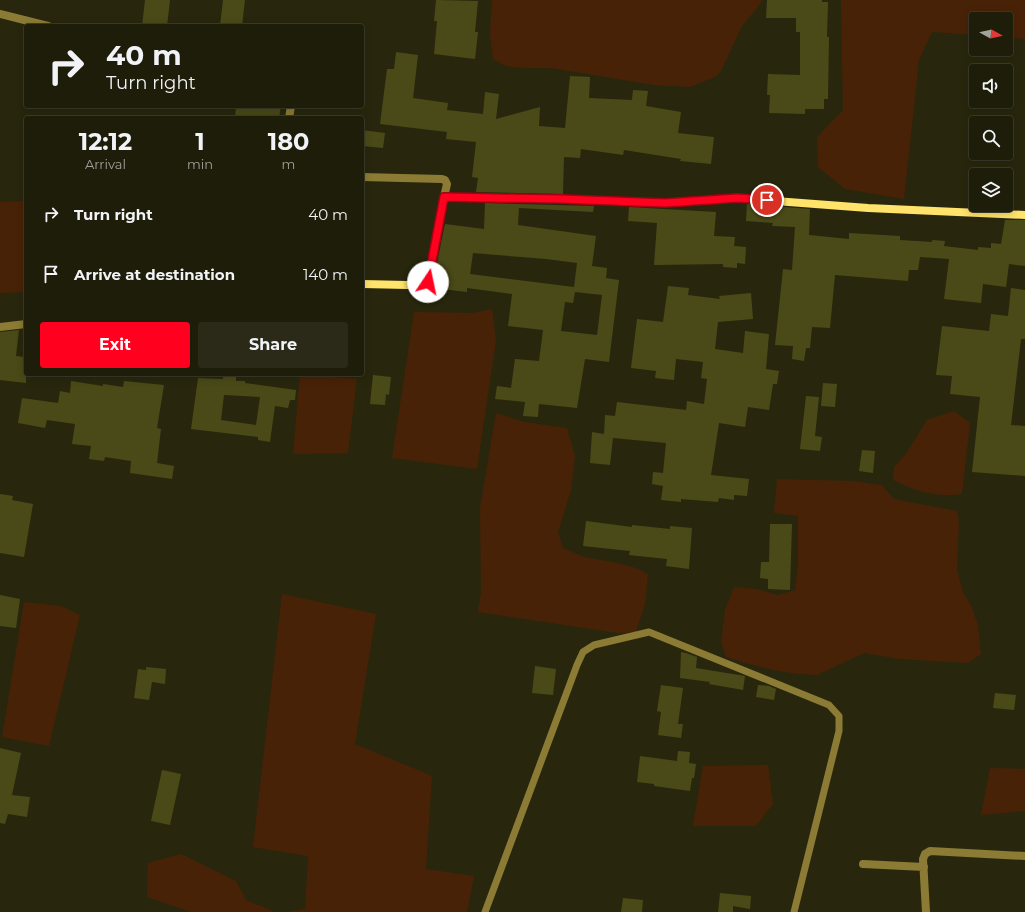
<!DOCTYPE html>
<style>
:root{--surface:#1e1d0a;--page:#2b2a18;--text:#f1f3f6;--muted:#a1a29c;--line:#3c3b2b;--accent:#ff001e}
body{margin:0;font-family:Montserrat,sans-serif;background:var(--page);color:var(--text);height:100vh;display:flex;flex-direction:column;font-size:15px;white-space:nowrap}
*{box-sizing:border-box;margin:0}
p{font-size:13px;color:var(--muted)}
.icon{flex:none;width:22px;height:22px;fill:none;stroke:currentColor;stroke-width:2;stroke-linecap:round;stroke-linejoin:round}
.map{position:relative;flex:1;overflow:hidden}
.details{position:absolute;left:24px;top:116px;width:340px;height:260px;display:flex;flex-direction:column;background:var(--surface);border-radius:4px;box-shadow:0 2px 10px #0003,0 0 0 1px var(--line)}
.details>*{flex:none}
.banner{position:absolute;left:24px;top:24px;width:340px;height:84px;border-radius:4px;box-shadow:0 2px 10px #0003,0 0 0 1px var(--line);background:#1e1d0a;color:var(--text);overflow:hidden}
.needle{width:26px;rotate:98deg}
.tools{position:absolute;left:969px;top:12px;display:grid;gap:8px}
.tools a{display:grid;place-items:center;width:44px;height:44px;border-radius:4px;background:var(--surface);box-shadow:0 2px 10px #0003,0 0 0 1px var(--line);font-size:20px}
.pin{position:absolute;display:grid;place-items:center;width:34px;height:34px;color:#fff;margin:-17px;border:2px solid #fff;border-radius:50%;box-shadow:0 1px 4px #0007}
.me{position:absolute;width:44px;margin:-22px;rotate:11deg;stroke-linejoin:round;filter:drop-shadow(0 0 3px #0008)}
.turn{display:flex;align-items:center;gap:14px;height:84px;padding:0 16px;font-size:18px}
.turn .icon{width:52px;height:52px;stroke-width:2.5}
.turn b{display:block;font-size:28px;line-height:34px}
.eta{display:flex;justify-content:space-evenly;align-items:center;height:68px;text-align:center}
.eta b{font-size:24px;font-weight:700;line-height:28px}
.cta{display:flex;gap:8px;margin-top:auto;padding:8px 16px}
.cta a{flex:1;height:46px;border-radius:4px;background:var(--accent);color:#fff;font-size:16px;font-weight:700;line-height:46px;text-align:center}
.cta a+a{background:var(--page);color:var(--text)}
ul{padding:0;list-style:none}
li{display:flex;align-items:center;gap:12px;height:60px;padding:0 16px}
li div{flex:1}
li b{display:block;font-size:15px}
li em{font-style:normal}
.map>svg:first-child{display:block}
.water{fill:#482206}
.building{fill:#4a4a18;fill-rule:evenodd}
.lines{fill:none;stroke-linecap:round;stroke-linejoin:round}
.lane{stroke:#8b7b34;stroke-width:7}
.street{stroke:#8b7b34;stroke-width:8}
.secondary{stroke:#ffe36b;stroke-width:8}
.route-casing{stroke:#a60014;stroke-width:10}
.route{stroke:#ff001e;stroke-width:7}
</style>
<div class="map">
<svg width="1025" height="912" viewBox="0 0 1025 912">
<rect width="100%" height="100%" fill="#28270d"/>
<path class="water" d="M492,0H762L758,7L742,26L721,71L717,76L690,87L654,85L551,68H524L506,66L493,59L490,34Z
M841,0H1025V39L1006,37V19H976V35L932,32L919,60L904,199L845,189L818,167L817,137L843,110Z
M26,201V292L0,293V202Z
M492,309L496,340L477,469L392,458L414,312L472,313Z
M300,374L357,379L348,453L293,454Z
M954,411L970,423L962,494C939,498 914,491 893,480L894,467L906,454L927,420Z
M496,413L524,422L567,428L575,456L571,490L558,532L563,548L584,557L613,562L633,567L648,574L645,604L636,632L618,633L478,612L481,592L480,508Z
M777,479L852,481L882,485L894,499L957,511L959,523L957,569L963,592L972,608L978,625L981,654L968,663L900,659L864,653L817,675L799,674L778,671L756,666L726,657L721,642L725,610L734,587L757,589L778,595L795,590L798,562V516L774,513Z
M282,594L376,614L355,744L432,776L426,869L474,876L467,912H286L305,909L308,856L253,847Z
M24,602L61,606L80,615L49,746L2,737Z
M768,765L773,804L756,826H693L703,766Z
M990,768L1025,769V811L981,815Z
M181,854L236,881L246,900L275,912H191L147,897L148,863Z"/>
<path class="building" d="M145,0H170L167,26H142Z
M223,0H245L242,26H220Z
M436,0L478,1L475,32H478L475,59L434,54L437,21H434Z
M767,0H822V2H828L827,37H829L828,99H824V109H805V114L769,113L770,95H767L768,74L800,75V32H796V18H766Z
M396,52L418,55L413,98L448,103L447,110L483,114L485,92L499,94L496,119L540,107L539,126L565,128L570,76L590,77L589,98L632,100L633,90L648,91L646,106L681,112L678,133L714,137L711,164L680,161L681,159L624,150L623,155L581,149L580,158L564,157L563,194L476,192L478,178L472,177L476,142L446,139L447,132L380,124L387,69H394Z
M236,106H281L279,118H235Z
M362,130L385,133L383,148L362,146Z
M485,203L594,206L593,212L519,208L518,225L596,236L592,266L607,268L606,278L619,280L609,362L585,359L577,408L539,404L538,417L523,416L525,402L495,399L497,386L511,388L515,359L539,361L543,330L508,326L512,294L467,288V292L442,289L444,269L436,268L445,224L484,229ZM473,253L546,259L577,263L574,287L470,274ZM575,292L602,295L597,335L561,331L565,302L573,303Z
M747,204L810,209L809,235L849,239V233L900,236V240L932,242V240L945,241L944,246L978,250V247L991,248V243L1001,244L1005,220H1025V266L1009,264L1006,287L983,284L981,303L944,299L949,259L920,257L918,270H909L908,281L835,275L830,328L812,327L810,348H806L804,361L792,359L793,346L775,345L783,269L792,270L795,227L772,226L773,223L746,221Z
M629,207L716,212L714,236L735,237L734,246L746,247L745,264L737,263V268L723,267V264L654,265L657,223L628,221Z
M668,286L689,288L688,295L720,299L719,296L751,293L753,319L718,322L715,349L743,353L745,331L769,334L766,369L779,371L777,384H773L769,410L748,407L745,427L719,423L711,475L749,479L747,496L734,495V500L719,498L718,502L681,499V502L661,500L663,486L652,484L653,472L663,473L666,443L613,438L610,465L590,463L592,432L604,434L605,415L615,416L617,402L686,410L687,401L704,404L707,379L701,378L703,362L676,359L674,380L655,378L656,371L631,368L637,319L663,322Z
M1011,288L1025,290V339H1021L1011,425L1025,426V476L972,472L980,397L950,394L952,376L936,375L942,326L989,331L991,314L1008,316Z
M19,330L16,356L26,357V383L0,380V332Z
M223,374H236V381H245V383L296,390L295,400H290L288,408L275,406L270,442L258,440V437L191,429L198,378L223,379ZM224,395L260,397L256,425L221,420Z
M373,375L391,377L389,395L386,394L385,405L370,404Z
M71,381L103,386V384L123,387L124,381L164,385L157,428L161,429L157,463L174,466L172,479L130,473L131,461L105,457L104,461L89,459L91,446L72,444L75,424L47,420L45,428L18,423L22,398L58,403L60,391L70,393Z
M823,383L837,384L835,407L821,406Z
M806,396L819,397L815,436L822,437L820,451L800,449Z
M862,450L875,451L873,473L859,471Z
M0,494L13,496L12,500L33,504L24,557L0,553Z
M586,521L632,527V525L670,529V526L692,528L689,569L666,566L667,559L629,555L630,551L583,546Z
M770,524H792L790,590L768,589V579L760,578L761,562H769Z
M0,595L20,599L16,628L0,626Z
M681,652L686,653L697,657L696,668L745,676L743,690L709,684L710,682L680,678Z
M535,666L556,669L553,695L532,693Z
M146,667L166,669L165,684L152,682L149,700L134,698L138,669L146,670Z
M661,685L683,688L678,724H683L681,738L658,735L661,712L657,711Z
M758,685L769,686L776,689L774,700L756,697Z
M995,693L1016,695L1014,710L993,708Z
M0,748L21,753L12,795L30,797L27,817L8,814L5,824L0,823Z
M678,751L690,752L689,763L696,764L694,778H692L690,791L654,786V784L637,782L640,756L677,761Z
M162,770L181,774L170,825L151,821Z
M720,893L751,896L750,909L733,906V912H718Z
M623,898L643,900L642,912H621Z"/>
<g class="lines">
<path class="lane" d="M485,912L577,665L583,652L594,645L649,632L829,705L839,716V731L794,912"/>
<path class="street" d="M0,14L48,26
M289,118L291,106
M362,177L442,179L445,180L447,184L444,197
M0,327L26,324
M863,864L924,867
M926,912L923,859L925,854L930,851L1025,856"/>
<path class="secondary" d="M362,284L407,285L428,283L444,197L561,199L665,203L737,198L868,208L1025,215"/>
</g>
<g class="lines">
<defs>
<path id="route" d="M428,282L444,197L561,199L665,203L737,198L767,200"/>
</defs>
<use href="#route" class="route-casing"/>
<use href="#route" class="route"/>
</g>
</svg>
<div class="tools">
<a><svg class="needle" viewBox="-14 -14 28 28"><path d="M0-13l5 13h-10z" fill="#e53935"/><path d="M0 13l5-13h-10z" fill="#a1a29c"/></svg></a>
<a><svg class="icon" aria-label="sound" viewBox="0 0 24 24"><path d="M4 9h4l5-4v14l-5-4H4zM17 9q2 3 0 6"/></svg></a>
<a><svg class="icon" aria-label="search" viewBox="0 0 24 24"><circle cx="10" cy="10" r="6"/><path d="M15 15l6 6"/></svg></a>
<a><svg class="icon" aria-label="layers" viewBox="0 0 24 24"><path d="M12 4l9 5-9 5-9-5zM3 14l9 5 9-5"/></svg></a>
</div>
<div class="pin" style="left:767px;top:200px;background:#d93025"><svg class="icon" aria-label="arrive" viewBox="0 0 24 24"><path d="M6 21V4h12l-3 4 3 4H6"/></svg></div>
<svg class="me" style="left:428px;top:282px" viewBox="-20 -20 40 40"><circle r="19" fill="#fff"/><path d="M0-13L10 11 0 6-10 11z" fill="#ff001e"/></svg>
<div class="banner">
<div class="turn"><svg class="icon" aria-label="right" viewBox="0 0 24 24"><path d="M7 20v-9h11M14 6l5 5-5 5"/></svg><div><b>40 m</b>Turn right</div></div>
</div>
<section class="details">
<div class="eta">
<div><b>12:12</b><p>Arrival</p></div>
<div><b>1</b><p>min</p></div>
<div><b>180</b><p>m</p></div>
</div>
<ul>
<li><svg class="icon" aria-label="right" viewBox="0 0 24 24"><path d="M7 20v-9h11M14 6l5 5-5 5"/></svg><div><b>Turn right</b></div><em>40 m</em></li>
<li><svg class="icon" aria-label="arrive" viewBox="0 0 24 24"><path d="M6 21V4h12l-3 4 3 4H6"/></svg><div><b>Arrive at destination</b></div><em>140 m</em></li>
</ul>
<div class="cta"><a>Exit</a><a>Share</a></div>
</section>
</div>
